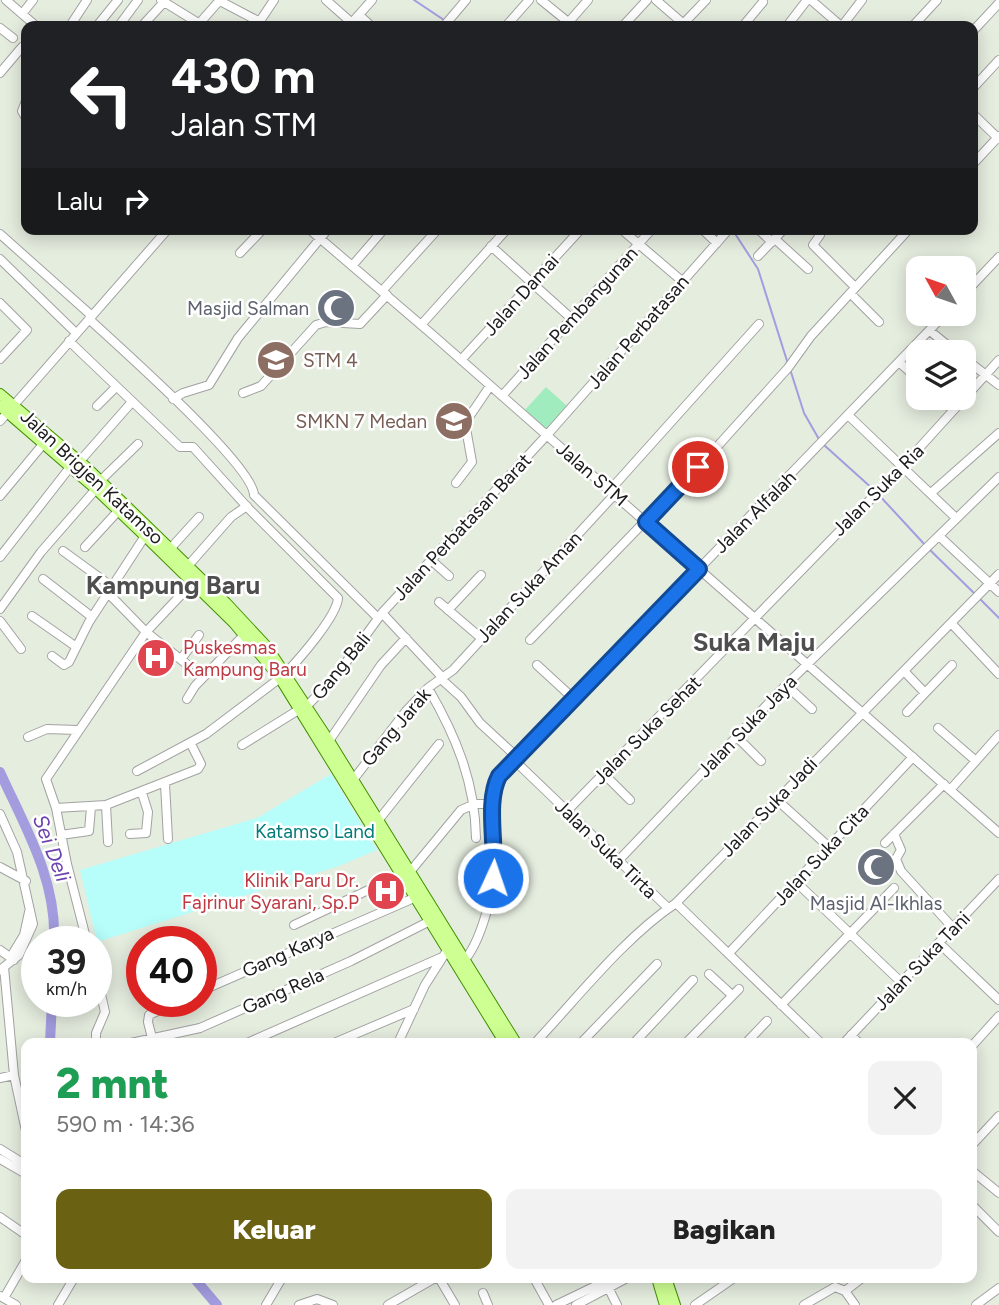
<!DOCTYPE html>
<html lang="id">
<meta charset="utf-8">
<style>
:root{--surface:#fff;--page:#f2f2f2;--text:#222;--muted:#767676;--accent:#6b6113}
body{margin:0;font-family:Figtree,sans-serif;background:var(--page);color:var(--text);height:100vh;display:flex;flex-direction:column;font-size:26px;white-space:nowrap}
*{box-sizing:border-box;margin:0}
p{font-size:23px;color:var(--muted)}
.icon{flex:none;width:38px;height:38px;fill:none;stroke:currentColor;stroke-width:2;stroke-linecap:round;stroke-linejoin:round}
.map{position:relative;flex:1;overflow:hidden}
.details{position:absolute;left:21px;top:1038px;width:956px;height:245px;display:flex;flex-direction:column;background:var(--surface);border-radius:14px;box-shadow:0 4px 18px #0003}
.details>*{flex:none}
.guide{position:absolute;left:21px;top:21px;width:957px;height:214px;border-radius:14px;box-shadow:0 4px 18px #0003;background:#202124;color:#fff;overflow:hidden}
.needle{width:46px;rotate:310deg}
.tools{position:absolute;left:906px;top:256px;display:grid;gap:14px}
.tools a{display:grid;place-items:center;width:70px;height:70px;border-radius:14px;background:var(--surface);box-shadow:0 4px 18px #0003;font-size:35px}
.speed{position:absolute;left:21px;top:926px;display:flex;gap:14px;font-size:35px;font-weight:700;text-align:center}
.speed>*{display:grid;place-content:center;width:91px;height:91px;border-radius:50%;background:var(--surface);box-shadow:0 4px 18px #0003;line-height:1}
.speed small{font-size:18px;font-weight:400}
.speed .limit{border:10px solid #d22;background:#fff;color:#111}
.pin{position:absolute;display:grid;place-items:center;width:60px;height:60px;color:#fff;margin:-30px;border:4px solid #fff;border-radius:50%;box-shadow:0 2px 7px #0007}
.me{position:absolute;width:77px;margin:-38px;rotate:3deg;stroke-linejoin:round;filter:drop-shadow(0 0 5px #0008)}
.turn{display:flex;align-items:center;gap:24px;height:147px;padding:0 35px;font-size:32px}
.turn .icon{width:91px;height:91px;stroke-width:2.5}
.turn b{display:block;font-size:49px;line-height:60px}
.then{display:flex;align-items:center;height:66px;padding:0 35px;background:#0003;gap:14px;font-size:26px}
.round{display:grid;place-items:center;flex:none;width:74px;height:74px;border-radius:14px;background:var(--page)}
.summary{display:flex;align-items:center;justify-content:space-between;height:119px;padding:0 35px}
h1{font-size:42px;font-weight:800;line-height:52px;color:#1e9e55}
.button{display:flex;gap:14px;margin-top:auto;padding:14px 35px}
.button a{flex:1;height:80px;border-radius:14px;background:var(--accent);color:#fff;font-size:28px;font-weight:800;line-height:80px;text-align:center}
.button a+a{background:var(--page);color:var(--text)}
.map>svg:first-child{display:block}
.grass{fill:#a0ecbe}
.park{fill:#b7fdfa}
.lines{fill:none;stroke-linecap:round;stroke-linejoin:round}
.stream{stroke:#a39cdf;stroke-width:2}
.river{stroke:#a39cdf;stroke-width:10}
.minor-casing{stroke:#a2a2a2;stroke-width:10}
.major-casing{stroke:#419100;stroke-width:12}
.minor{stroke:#fff;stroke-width:8}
.major{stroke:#ceff92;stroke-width:10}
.route-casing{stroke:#114b97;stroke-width:18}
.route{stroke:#1a73e8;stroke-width:12}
.labels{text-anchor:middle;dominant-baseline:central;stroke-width:5;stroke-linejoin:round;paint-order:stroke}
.street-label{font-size:19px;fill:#1b1b1b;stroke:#fff}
.worship-label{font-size:19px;fill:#5b616d;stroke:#fff;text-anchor:end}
.education-label{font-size:19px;fill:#785e54;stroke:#fff;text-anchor:start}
.health-label{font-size:19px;fill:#be3a42;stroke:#fff;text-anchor:start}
.park-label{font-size:19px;fill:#047d79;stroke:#fff}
.water-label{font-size:21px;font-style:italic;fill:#6c42af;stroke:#fff}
.district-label{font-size:26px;font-weight:bold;fill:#4e4e4e;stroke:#fff}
</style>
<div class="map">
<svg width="999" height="1305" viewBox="0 0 999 1305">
<rect width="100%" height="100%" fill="#e5eddf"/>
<path class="grass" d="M546,387L567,406L544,431L523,412Z"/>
<path class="park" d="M331,774L377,850L339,866L97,942L80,870L257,818Z"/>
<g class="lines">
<path class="stream" d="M414,0L444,20
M732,229L758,269L788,364
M790,369L804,413L820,441
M824,445L874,490
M878,494L926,546
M930,550L976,595
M980,599L999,618"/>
<path class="river" d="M0,772C25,827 57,880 54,942
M50,1043L52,1001
M194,1278L217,1305"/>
<defs>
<path id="minor" d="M6,0L36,26
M161,0L203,26
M326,0L352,23
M541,0L573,26
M656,0L686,26
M811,0L841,26
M220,1L260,22
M22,14L33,0
M359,15L371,26
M258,24L274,0
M567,24L588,0
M683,24L706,0
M70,26L87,0
M97,26L118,0
M123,26L121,23L138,0
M142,26L164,2
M197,26L220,0
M349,26L372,0
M444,26L466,0
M506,26L529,0
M623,26L647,0
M743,26L763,2
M787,26L807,0
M842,26L862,0
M913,26L937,0
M0,28L13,38
M973,31L999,3
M0,73L22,47
M973,88L999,60
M26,101L22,111L26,118
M973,114L999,139
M973,164L999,136
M309,229L434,336L999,833
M621,229L682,281
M702,229L717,243
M758,229L772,242
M0,234L92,316
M820,235L813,245L855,287
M775,239L808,269
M491,246L572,319
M240,253L263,229
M758,256L784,229
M0,259L76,333
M352,266L384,229
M382,291L438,229
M850,293L879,322
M964,294L999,257
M0,303L27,330L0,359
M89,319C119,347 253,465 254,495L378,618
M421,325L507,229
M930,331L956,352
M69,341L180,447H193L249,509L338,598C337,616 300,658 286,673
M964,358L999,385
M461,360L581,229
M900,363L919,380
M243,393L261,386L316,325L326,322L360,324L387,295
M502,396L652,229
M938,397L948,406
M173,399L183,393L209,385L238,338L328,229
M97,406L115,388
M849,416L956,518
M0,421L168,229
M80,461L131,403
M100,481L138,444
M456,483L472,462L465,423L490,386
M610,490L759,324
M931,493L999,433
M0,496L44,443
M939,536L999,592
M85,547L119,510
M169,550L199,517
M63,551L111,586
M0,557L71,466
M431,560L449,576
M187,567L231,517L247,506
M43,579L92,617
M107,592L146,632L189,666
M439,602L481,638
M0,609L41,552L96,489
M448,610L481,575
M382,613L442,677
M32,616L75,646
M0,621L21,649
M952,624L999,674
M530,640L715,449L788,368L811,336L909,229
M52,656L64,665L69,662L89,622L145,536
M181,659L199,635
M537,665L574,699
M904,671L925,693L952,665
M440,678L461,697L480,723L517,757
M786,685L812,709
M428,688C456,736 475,782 476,838
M187,699L195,686L244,635
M302,711L336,676L382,613L547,435L729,229
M907,712L925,693
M938,728L976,761
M736,736L761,761
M28,737L47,729L77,730
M329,741L381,665L406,638
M242,745L300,709
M514,760L667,907
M137,771L206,734L280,678
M603,773L630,800
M353,780L406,711L428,688L453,670L615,494
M165,784L168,839
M950,790L999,735
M776,799L829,847
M106,805L108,842
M56,808L106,805L198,769L201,764L191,744
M567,811L902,467L999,360
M0,814L17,852L33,924L19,955L0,970
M377,822L439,744
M130,834L146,833L148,812L142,793
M894,834L901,850L896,859L901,871L954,929
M61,835L89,831L91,807
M885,843L944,784
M618,861L786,685L999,477
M0,867L26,881
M409,873L461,810L475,804H493
M796,882L902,983
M676,903L821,1043
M294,925L400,875
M87,942L67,864L56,808L46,779L146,632L196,579
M939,943L999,1000
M0,950L14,960
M729,953L913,757
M10,958L24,935L29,912
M461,964C482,944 495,886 496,857C496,830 487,800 499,776L946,313
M4,967L14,1075L26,1131
M709,974L732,995
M201,991L414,898
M781,1005L894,888
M851,1035L859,1043
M152,1038L148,1022L149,1015L180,1001
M96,1043V1033L105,1012L96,972
M131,1043L200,1028L351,961L428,922
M247,1043L440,958
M334,1043L414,1009
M398,1043L425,985L446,952
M535,1043C579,996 624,938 676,903L999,574
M581,1043L657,964
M634,1043L693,980
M686,1043L739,989
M746,1043L767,1021
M844,1043L999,879
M971,1047L999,1016
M0,1078L14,1075
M971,1146L999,1116
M0,1149L26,1165
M0,1159L26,1174
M971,1170L999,1193
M971,1204L999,1232
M0,1217L26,1235
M439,1278L455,1305
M534,1278L549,1305
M608,1287L617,1305
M845,1291L862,1278
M483,1293L488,1305
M0,1296L16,1305
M4,1298L26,1260
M58,1305L74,1278
M266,1305L282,1278
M299,1305L317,1299L333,1305
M388,1305L435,1278
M556,1305L612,1278
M576,1305L627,1278
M695,1305L734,1278
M804,1305L835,1287L845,1291L855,1305
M976,1305L999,1288"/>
<path id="major" d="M0,394L86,467L226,603L267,647L329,741L516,1043
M0,406L96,489L145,536L234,623L280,678L505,1043
M657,1278L665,1305
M666,1278L675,1305"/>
</defs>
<use href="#minor" class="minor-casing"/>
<use href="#major" class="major-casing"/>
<use href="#minor" class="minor"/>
<use href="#major" class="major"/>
</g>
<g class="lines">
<defs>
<path id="route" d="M493,878C497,847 485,803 499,776L699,569L646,522L698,467"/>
</defs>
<use href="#route" class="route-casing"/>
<use href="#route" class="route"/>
</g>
<defs>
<symbol id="mosque-disc" viewBox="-11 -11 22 22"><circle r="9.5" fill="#6b7280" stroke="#fff"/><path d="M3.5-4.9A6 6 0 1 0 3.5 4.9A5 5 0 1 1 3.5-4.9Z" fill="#fff"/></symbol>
<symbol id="school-disc" viewBox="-11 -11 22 22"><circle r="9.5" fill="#8d6e63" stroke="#fff"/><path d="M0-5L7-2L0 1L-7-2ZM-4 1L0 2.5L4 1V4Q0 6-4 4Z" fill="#fff"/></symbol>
<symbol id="hospital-disc" viewBox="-11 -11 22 22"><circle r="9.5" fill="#e0444e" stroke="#fff"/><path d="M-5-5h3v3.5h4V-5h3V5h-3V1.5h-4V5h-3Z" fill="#fff"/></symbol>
</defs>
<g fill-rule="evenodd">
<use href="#mosque-disc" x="314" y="286" width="44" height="44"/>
<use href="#school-disc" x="254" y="338" width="44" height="44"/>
<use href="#school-disc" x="432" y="399" width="44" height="44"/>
<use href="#hospital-disc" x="134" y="636" width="44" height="44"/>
<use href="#mosque-disc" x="854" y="845" width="44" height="44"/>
<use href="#hospital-disc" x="364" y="869" width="44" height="44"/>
</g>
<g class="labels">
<g class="street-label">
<text transform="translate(521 295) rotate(-48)">Jalan Damai</text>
<text transform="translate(577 313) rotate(-48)">Jalan Pembangunan</text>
<text transform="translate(638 332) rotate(-49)">Jalan Perbatasan</text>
<text transform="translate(592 474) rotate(41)">Jalan STM</text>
<text transform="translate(92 477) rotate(43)">Jalan Brigjen Katamso</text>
<text transform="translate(878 490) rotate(-45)">Jalan Suka Ria</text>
<text transform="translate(755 512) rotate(-45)">Jalan Alfalah</text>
<text transform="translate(462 527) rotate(-47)">Jalan Perbatasan Barat</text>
<text transform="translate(529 587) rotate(-47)">Jalan Suka Aman</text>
<text transform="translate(341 666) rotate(-51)">Gang Bali</text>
<text transform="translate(747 726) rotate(-46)">Jalan Suka Jaya</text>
<text transform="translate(396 727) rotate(-50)">Gang Jarak</text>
<text transform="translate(647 730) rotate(-45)">Jalan Suka Sehat</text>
<text transform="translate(769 807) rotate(-46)">Jalan Suka Jadi</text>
<text transform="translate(606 849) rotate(44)">Jalan Suka Tirta</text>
<text transform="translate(821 855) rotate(-47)">Jalan Suka Cita</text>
<text transform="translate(288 952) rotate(-24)">Gang Karya</text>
<text transform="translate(922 961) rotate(-46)">Jalan Suka Tani</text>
<text transform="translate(283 991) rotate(-24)">Gang Rela</text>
</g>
<g class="worship-label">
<text x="309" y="308">Masjid Salman</text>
<text x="876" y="903" text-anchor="middle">Masjid Al-Ikhlas</text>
</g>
<g class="education-label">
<text x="303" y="360">STM 4</text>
<text x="427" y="421" text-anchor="end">SMKN 7 Medan</text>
</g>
<g class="health-label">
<text x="183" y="647">Puskesmas<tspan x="183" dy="22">Kampung Baru</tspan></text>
<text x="359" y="880" text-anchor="end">Klinik Paru Dr.<tspan x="359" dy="22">Fajrinur Syarani, Sp.P</tspan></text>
</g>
<g class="park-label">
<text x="315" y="831">Katamso Land</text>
</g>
<g class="water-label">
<text transform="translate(52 848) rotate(69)">Sei Deli</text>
</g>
<g class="district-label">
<text x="173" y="585">Kampung Baru</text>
<text x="754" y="642">Suka Maju</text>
</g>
</g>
</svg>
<div class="tools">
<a><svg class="needle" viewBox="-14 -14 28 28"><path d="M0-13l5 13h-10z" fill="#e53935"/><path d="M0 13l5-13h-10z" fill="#767676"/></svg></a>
<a><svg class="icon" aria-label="layers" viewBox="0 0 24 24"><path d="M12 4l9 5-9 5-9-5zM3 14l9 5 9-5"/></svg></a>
</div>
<div class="speed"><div>39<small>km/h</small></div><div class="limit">40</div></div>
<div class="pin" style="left:698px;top:467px;background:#d93025"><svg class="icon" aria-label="arrive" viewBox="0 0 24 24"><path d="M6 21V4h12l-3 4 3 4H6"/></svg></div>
<svg class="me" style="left:493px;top:878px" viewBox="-20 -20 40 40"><circle r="17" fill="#1a73e8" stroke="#fff" stroke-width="3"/><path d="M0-11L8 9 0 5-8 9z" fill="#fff"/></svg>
<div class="guide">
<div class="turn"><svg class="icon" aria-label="left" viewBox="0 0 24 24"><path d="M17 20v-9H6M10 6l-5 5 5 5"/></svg><div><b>430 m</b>Jalan STM</div></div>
<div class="then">Lalu<svg class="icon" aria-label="right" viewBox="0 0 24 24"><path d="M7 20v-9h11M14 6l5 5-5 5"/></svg></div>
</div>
<section class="details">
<div class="summary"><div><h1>2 mnt</h1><p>590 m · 14:36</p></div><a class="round"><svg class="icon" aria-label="close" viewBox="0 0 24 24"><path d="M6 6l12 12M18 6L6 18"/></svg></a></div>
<div class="button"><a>Keluar</a><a>Bagikan</a></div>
</section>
</div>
